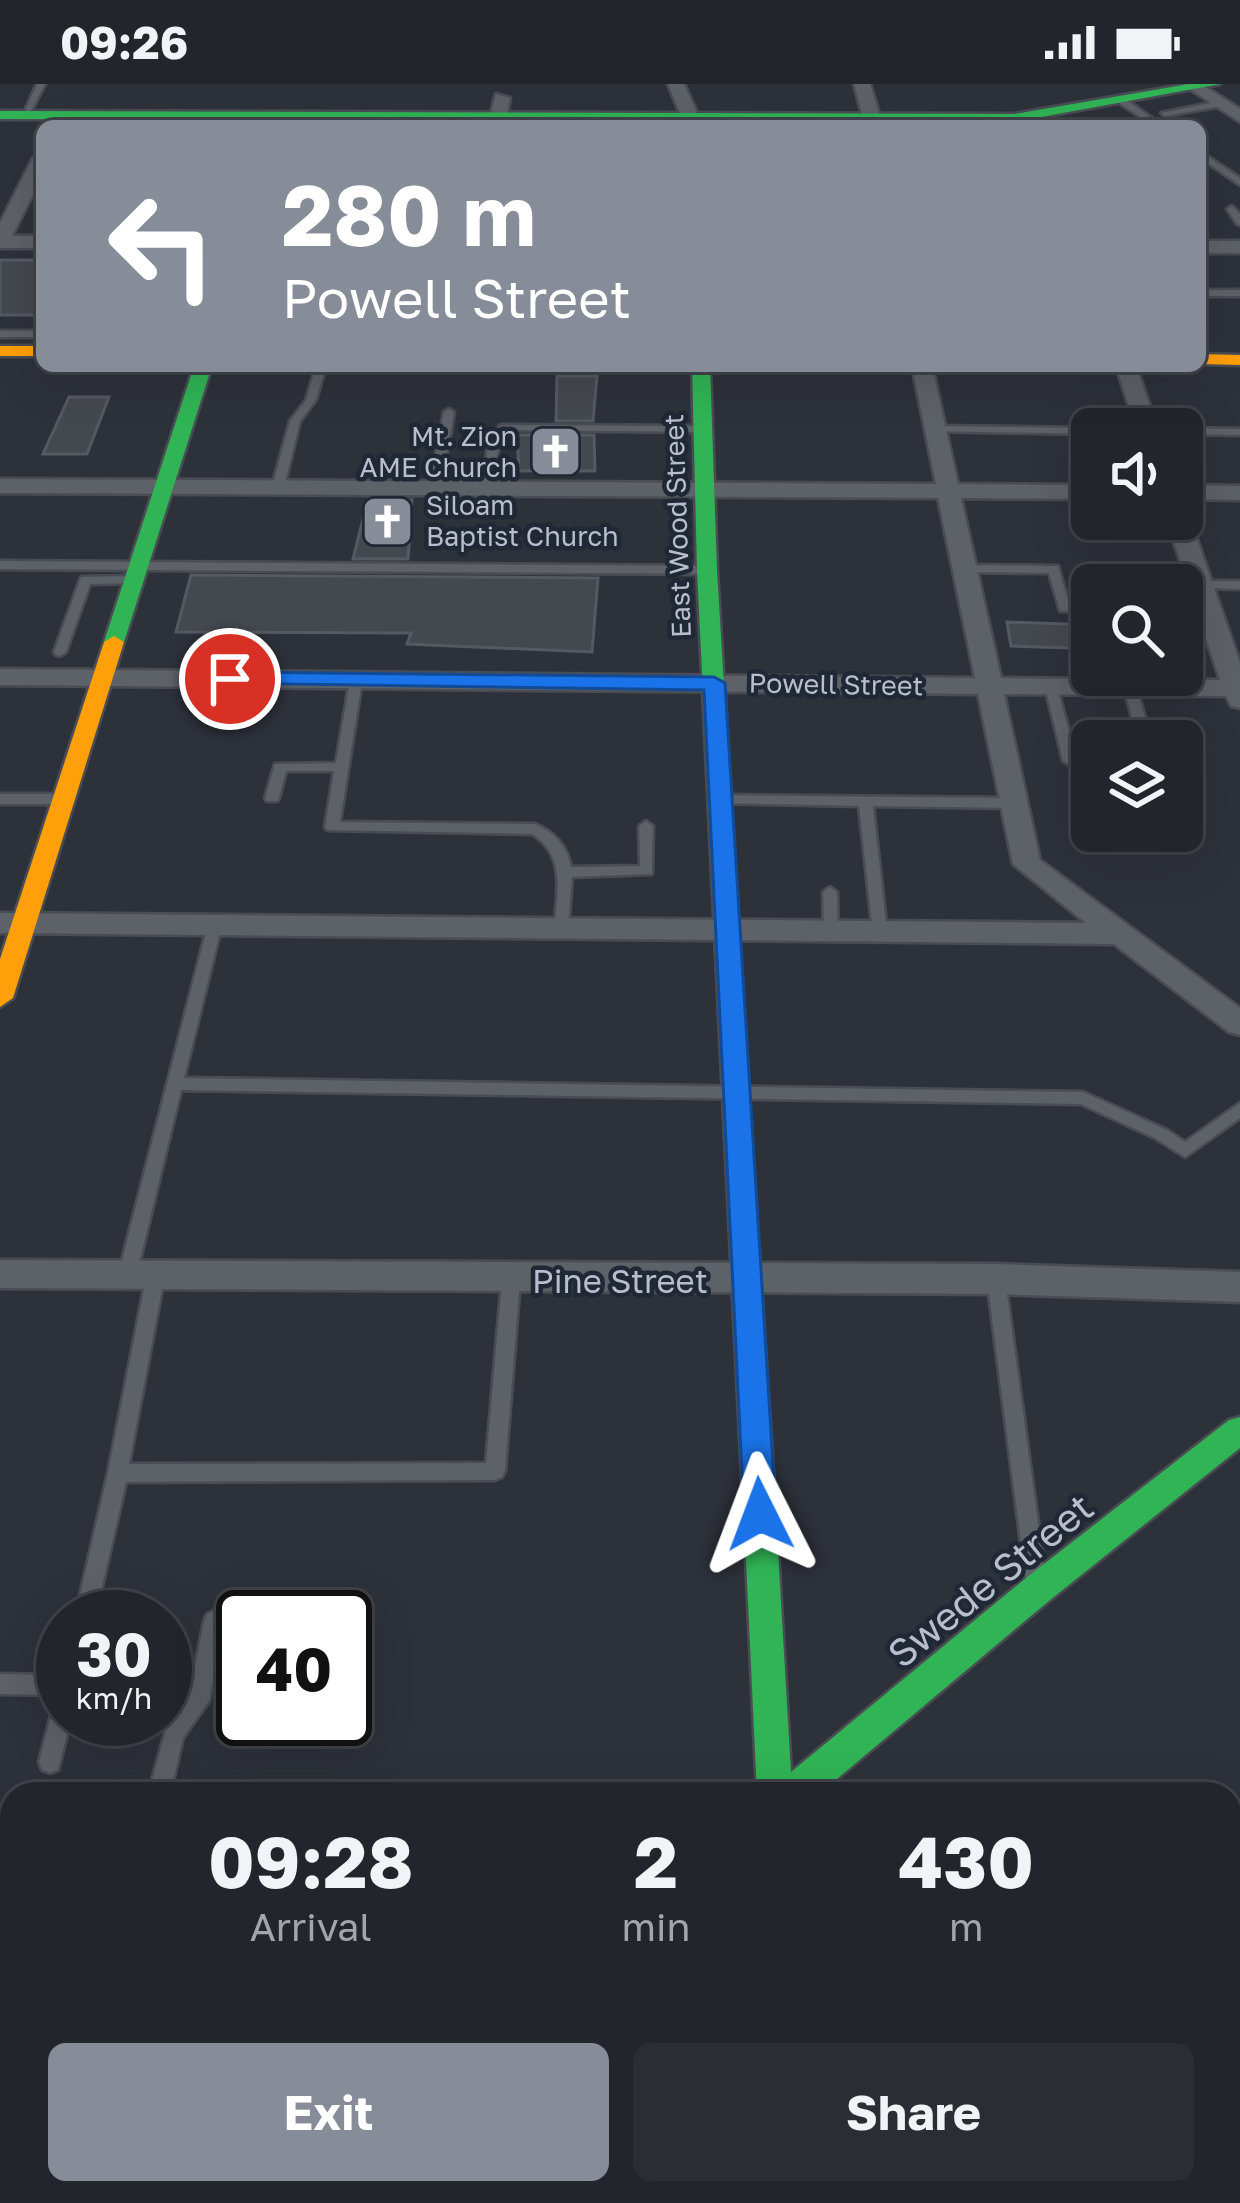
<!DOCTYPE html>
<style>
:root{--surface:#22252c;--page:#2a2d34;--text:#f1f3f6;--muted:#a2a5a9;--line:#3f4248;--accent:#878d98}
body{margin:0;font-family:"Golos Text",sans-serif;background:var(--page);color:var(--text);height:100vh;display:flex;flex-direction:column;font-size:45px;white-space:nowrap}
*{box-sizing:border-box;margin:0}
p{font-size:39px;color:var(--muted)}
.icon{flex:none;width:66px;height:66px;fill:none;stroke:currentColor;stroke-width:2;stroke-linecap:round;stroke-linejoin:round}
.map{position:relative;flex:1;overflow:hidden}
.details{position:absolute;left:0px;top:1698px;width:1242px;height:423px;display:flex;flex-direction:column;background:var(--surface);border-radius:36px 36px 0 0;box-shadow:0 12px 48px #0002,0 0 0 3px var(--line)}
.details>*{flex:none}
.hud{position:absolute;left:36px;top:36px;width:1170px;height:252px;border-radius:18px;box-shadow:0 12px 48px #0002,0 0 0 3px var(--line);background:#878d98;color:#fff;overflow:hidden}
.tools{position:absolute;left:1071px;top:324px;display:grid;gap:24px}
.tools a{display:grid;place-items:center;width:132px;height:132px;border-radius:18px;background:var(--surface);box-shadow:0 12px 48px #0002,0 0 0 3px var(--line);font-size:60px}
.speed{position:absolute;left:36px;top:1506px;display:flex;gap:24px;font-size:60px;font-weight:700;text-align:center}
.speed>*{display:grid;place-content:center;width:156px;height:156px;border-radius:50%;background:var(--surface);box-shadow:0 12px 48px #0002,0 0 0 3px var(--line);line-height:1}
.speed small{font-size:30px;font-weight:400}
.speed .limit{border:6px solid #111;border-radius:18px;background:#fff;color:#111}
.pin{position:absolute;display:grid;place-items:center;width:102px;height:102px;color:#fff;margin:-51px;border:6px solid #fff;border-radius:50%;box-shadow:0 3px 12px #0007}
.me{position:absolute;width:132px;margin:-66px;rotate:357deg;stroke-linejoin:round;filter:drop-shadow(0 0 9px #0008)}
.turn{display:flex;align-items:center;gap:42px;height:252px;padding:0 48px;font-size:54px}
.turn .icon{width:156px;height:156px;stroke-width:2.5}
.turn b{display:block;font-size:84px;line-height:102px}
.eta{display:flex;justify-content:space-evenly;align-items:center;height:204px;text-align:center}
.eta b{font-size:72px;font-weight:700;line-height:84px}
.primary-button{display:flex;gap:24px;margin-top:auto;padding:24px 48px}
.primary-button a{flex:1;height:138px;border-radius:18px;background:var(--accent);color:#fff;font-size:48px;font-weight:700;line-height:138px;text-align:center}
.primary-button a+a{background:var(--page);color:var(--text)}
.status{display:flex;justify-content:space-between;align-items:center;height:84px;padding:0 60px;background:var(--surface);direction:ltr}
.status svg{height:33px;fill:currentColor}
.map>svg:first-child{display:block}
.building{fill:#44484f;stroke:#555962;stroke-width:3}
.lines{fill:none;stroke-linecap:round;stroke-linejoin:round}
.lane-casing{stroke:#494d53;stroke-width:5}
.street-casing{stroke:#494d53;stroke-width:5}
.fast-casing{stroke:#494d53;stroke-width:5}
.slow-casing{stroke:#494d53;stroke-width:5}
.lane{fill:#5d6168;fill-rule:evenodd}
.street{fill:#5d6168;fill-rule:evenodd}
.fast{fill:#30b455;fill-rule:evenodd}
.slow{fill:#ff9f0a;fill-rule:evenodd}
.route{fill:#1a73e8;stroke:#114b97;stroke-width:3}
.labels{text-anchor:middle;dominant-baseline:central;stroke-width:9;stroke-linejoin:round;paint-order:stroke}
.far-poi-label{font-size:27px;fill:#b8becb;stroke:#202836;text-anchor:end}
.far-street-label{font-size:27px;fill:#b8becb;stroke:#202836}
.street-label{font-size:33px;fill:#b8becb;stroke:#202836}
.near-street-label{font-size:39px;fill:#b8becb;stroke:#202836}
</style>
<div class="status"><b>09:26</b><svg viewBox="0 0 49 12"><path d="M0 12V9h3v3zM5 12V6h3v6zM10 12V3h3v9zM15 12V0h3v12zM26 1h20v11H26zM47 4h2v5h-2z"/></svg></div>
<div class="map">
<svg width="1240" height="2119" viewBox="0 0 1240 2119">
<rect width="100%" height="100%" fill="#2d313a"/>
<path class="building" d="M0,176H42V231H0Z
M557,292H597L593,337H556Z
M69,313H109L87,370H43Z
M517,351H594L595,387H519Z
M368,415L412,416L408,475H353Z
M191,491L598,494L592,568L407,560L411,549L176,548Z
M1007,538L1092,541V571L1071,570L1070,564L1011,562Z"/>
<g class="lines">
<defs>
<path id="lane" d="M37,0H45L28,33H22Z
M1121,13L1124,14L1163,42H1153L1118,18Z
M1220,17L1223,22L1165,32L1161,29Z
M1200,67L1240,94V101L1200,74Z
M1232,122L1240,130V141L1237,140L1227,125Z
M1200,206H1240V212H1200Z
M0,247H42V253H0Z
M316,282H326L316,316L300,337L284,403L274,405L272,403L290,337L306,316Z
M449,325L454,328L441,404L435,407L429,404L444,328Z
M501,341L704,342L709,345L704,348L508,346L501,351L491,404L481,406L490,350Z
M934,342L1092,344L1096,345H1092V350L930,347L929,345Z
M1182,344L1240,345V351L1182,350V345H1178Z
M0,477L707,482L713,486L707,490L0,485Z
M963,481L1058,482L1069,520H1092V528L1060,527L1049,489L959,488V482Z
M133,492L139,496L137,499L90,500L66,568L60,572L56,571L54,568L81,493Z
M1201,497H1240V505L1197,504L1195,501Z
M1182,521H1210L1216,525L1210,529H1182Z
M356,592L362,596L340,738L535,740C555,748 567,762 571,783L640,782L639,742L646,737L653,742L652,790L572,793L568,845L561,850L554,845C557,809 567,772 532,750L327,746L325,743L334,687H286L279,714L277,717H267L265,714L275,680L336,679L350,596Z
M1051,599L1057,603L1077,677L1070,681L1063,677L1045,603Z
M1130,599L1136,603L1152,657H1138L1124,603Z
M0,710H62L69,715L62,720H0Z
M719,711L1012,714L1019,719L1012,724L873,722L887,849L880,854L873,849L859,722L714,719L712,716Z
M830,803L837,808L838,849L831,854L824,849L823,808Z
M215,835L222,840L184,994L1083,1008L1167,1046L1185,1058L1240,1019V1034L1185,1073L1155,1054L1081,1020L181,1006L137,1188L134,1193L128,1195L122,1193L119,1188L208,840Z
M156,1182L162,1184L165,1189L129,1380L486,1379L502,1196L505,1191L511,1189L517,1191L520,1196L505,1387L502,1393L495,1396L126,1398L95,1533H75L108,1389L147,1189L150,1184Z
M996,1188L1002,1190L1005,1195L1046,1498L1043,1505L1036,1507L1029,1505L1026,1498L987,1195L990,1190Z
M214,1527L221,1530L224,1537L209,1617L183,1654L170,1710H148L167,1642L189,1613L204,1537L207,1530Z
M0,1590L63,1591V1611L0,1610Z
M63,1614V1635H71L58,1686L50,1689L42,1686L39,1678L53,1624L56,1617Z
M1240,2062V2086L1230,2088V2064Z
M1010,2109H1077L1071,2119H1004Z
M1120,2109H1144L1147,2119H1123Z"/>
<path id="street" d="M668,0H684L703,42H685Z
M854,0H870L883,42H865Z
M1182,0H1201L1240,25V38Z
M496,10L510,14L505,42H487Z
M42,69V92L12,152H42V164H0V139L33,74Z
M1200,157H1240V169H1200Z
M912,282H932L958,400L1092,401V415L961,414L1001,594L1220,596L1166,435H1182V429L1190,435L1240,579V624L1231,622L1226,612L1004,610L1040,776L1240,924V951L1229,948L1114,860L0,849V829L1086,839L1013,780L978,610L0,601V585L975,594L938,414L0,409V395L936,400Z
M1116,282H1136L1158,345H1136Z
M1182,401L1240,402V416L1182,415Z
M0,1176L996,1180L1240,1188V1218L996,1210L0,1204Z
M205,2109H255V2119H205Z
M819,2109H869L871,2119H821Z"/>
<path id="fast" d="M1189,0H1220L1014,38L0,35V27L1014,30Z
M194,282H212L124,558L114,564L107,562L104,558Z
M692,282H710L717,486L750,1033L737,1043L724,1033L697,486Z
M1240,1333V1364L1050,1516L819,1710H757L744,1433L749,1423L760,1419L771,1423L776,1433L791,1688L1026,1494L1229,1336Z
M12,1971V2009L0,2011V1973Z"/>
<path id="slow" d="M0,262H42V272H0Z
M1200,270L1240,271V281L1200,280Z
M114,552L124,558L13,914L0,923V875L104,558Z
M737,1023L750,1033L776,1433L771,1443L760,1447L749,1443L744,1433L724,1033Z
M1240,1742V1778L1230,1780V1744Z"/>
</defs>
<use href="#lane" class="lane-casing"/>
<use href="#street" class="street-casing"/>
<use href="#fast" class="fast-casing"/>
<use href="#slow" class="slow-casing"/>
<use href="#lane" class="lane"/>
<use href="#street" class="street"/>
<use href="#fast" class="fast"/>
<use href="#slow" class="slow"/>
</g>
<path class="route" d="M230,588L714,593L725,599L776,1430L772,1440L760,1444L749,1440L744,1430L704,606L222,599V590Z"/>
<defs>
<symbol id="church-square" viewBox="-11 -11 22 22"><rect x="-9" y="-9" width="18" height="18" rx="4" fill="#878d98" stroke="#202836"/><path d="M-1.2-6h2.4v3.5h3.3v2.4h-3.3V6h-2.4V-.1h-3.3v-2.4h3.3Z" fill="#fff"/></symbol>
</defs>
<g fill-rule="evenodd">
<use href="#church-square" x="526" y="338" width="59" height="59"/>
<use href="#church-square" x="358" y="408" width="59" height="59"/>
</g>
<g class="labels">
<g class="far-poi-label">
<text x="517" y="352">Mt. Zion<tspan x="517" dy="31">AME Church</tspan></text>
<text x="426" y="421" text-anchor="start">Siloam<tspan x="426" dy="31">Baptist Church</tspan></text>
</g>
<g class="far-street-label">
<text transform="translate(677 442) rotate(-92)">East Wood Street</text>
<text transform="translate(836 600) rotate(1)">Powell Street</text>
</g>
<g class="street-label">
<text x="620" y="1196">Pine Street</text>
</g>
<g class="near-street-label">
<text transform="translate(990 1496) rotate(-39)">Swede Street</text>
</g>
</g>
</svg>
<div class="tools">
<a><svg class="icon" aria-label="sound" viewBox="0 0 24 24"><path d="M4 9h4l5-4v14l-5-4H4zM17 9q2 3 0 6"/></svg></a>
<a><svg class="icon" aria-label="search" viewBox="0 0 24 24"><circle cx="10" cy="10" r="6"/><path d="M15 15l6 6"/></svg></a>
<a><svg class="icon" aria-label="layers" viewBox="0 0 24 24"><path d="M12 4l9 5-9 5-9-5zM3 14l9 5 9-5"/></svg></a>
</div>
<div class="speed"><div>30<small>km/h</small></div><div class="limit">40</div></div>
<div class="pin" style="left:230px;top:595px;background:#d93025"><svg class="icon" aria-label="arrive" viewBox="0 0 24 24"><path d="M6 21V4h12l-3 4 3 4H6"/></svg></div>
<svg class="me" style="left:760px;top:1430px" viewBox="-20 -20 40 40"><path d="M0-17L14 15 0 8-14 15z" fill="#1a73e8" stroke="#fff" stroke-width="4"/></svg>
<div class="hud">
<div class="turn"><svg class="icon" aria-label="left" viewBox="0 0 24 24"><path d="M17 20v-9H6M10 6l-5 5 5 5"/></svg><div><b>280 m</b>Powell Street</div></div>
</div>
<section class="details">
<div class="eta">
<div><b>09:28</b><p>Arrival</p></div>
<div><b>2</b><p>min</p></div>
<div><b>430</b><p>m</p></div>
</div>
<div class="primary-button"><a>Exit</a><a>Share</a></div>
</section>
</div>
